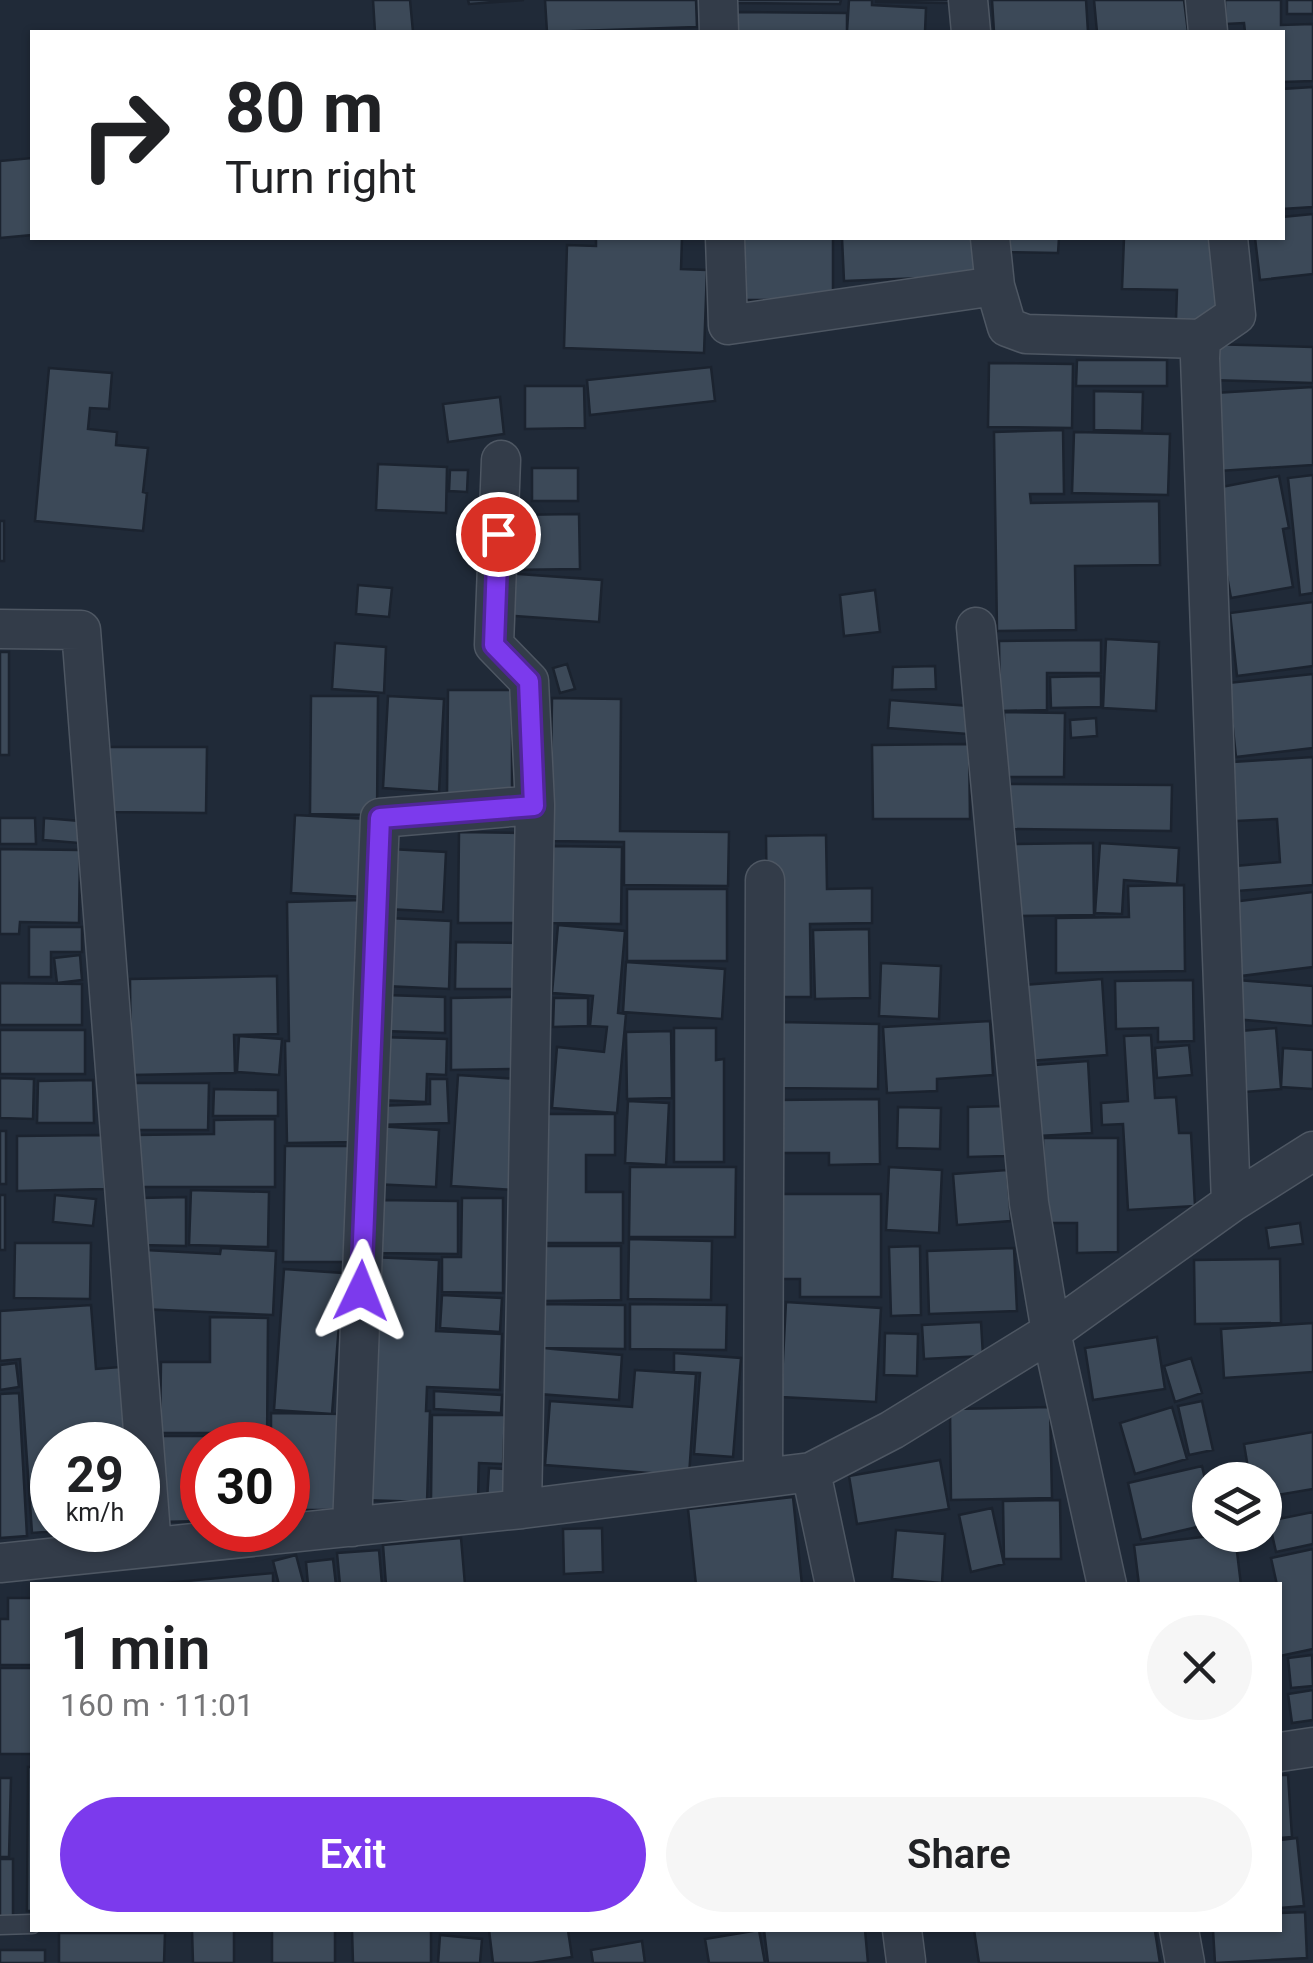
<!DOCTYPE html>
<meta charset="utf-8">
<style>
:root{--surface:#fff;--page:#f6f6f6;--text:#202124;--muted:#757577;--accent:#7c3aed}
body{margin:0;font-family:Roboto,sans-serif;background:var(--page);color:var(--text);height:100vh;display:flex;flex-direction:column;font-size:38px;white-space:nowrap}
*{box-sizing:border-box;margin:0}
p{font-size:32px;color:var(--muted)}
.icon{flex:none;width:55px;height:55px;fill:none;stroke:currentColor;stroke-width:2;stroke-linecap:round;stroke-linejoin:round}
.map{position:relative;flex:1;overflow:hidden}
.sheet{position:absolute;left:30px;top:1582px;width:1252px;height:350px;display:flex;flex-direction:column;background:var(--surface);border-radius:0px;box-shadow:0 2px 8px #0004}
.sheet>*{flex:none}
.banner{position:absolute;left:30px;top:30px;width:1255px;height:210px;border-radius:0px;box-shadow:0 2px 8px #0004;background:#fff;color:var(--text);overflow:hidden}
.buttons{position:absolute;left:1192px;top:1462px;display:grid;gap:20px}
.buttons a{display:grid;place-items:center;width:90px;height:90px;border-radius:50%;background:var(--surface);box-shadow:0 2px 8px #0004;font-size:50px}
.speed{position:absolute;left:30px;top:1422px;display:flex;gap:20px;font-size:50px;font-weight:700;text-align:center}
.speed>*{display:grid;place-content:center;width:130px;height:130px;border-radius:50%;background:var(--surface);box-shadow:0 2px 8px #0004;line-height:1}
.speed small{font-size:25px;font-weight:400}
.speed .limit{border:15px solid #d22;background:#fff;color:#111}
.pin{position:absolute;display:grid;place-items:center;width:85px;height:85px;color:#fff;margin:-42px;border:5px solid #fff;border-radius:50%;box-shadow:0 2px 10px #0007}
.me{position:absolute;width:110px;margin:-55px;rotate:2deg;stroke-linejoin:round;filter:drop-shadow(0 0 8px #0008)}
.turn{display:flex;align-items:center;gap:35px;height:210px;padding:0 30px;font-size:45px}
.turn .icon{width:130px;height:130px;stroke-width:2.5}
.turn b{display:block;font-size:70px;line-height:85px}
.round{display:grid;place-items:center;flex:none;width:105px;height:105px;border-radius:52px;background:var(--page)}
.headline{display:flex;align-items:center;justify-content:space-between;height:170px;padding:0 30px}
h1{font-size:60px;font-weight:600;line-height:75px}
.cta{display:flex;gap:20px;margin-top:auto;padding:20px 30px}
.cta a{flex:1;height:115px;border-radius:60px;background:var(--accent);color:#fff;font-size:40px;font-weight:600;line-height:115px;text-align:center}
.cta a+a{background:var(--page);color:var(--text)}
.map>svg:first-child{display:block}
.building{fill:#3c4958;stroke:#1b232f;stroke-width:2.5}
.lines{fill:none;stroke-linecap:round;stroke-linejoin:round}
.service-casing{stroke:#4e5763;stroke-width:21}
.minor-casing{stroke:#4e5763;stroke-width:41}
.service{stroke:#333c49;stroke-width:18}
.minor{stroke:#333c49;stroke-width:38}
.route-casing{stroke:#51269a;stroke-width:25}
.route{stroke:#7c3aed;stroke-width:18}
</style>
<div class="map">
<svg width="1313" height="1963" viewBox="0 0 1313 1963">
<rect width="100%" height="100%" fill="#202a38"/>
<path class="building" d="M373,0H410L413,32H375Z
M468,0H524L469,4Z
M545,0H696L697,27L547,32Z
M733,0H841L840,4L733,3Z
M849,0H872V5L926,8L925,32L847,31Z
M876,0H950V3L876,2Z
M992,0H1086L1088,32H994Z
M1094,0H1184L1188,32H1097Z
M1225,0H1281V25L1313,24V81L1282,82V32H1245L1244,23L1225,24Z
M1287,0H1313V14H1287Z
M737,12L847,13V32H737Z
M1313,87V207L1282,209V89Z
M32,158V235L0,238V161Z
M1313,214V274L1260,280L1255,238H1282V217Z
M596,238H682L681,269L707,270L704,353L564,348L567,245L596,246Z
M732,238H833V300H745V272H732Z
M842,238H977L978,276L844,281Z
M1009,238H1059L1058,253L1009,252Z
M1124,238H1221L1220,321L1176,320L1177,290L1122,289Z
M1209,344L1313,347V383L1208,380Z
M1077,360H1167V386H1076Z
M989,363L1073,364L1072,428L988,427Z
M711,367L715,401L590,415L587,380Z
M49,368L112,373L109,409L90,408L88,429L117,432L116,445L148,448L143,492L147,493L143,531L35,521Z
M525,386H584L585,428L525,429Z
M1313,387V465L1219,471L1214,393Z
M1094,391L1143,392L1142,431L1094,430Z
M500,397L504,434L448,442L443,404Z
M1063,430L1064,494H1030L1031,503L1159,501L1160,565L1075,566L1076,630L997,631L994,432Z
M1074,432L1170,434L1168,495L1072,493Z
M378,464L447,467L446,513L376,510Z
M532,468H578V501H532Z
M450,470H468L467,492L449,491Z
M1313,475V593L1300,595L1288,478Z
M1279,476L1289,528L1283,529L1293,587L1231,598L1211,489Z
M579,514L580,569L507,570V515Z
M0,521H4V561H0Z
M503,573L602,580L599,622L500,615Z
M358,585L392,588L389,617L356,614Z
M875,590L880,632L844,636L840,595Z
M1313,602V666L1237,676L1230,613Z
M1106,639L1159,642L1156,711L1103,708Z
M1101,640V673H1047V710L1000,711L999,641Z
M335,643L386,647L384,693L332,689Z
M0,652H9V755H0Z
M567,664L575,689L560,693L553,668Z
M935,666L936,689L892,690L893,667Z
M1313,674V748L1236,757L1228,683Z
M1101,676V707L1051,708L1050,677Z
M448,690H512V796H447Z
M311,696H378L377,815L310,814Z
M388,696L444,699L439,792L383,788Z
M552,698L621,699L620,831L729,832L728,886L624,885V842L550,841Z
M890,700L970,706L968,734L888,728Z
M1004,712L1065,713L1064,777H1004Z
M1096,718L1097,736L1071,738L1070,720Z
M969,744L970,819H873L872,745Z
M108,747H207L206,813L108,812Z
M1313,757V885L1237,891L1235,866L1280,862L1277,819L1236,821L1232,762Z
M1008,784L1172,785L1171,831L1007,829Z
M295,815L369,819L365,897L291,893Z
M0,818H35L36,844H0Z
M44,818L80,821L79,843L43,840Z
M459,832L522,833L520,923H458Z
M826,835L827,889L872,888V923L810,924L811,997H773L767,916L766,836Z
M1093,843L1094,915L1013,916V844Z
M1100,843L1179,848L1177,884L1124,880L1122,914L1095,913Z
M553,846L622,847L621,924L551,923Z
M0,849L80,850L79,923L20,922L19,934H0Z
M390,849L446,852L443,912L387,909Z
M1184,885L1185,971L1056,973V918L1129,917L1128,886Z
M627,889H727V961H627Z
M1313,892V967L1241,976L1232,902Z
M363,900L359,1142L287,1143L285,1041H289L287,902Z
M388,918L451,921L449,989L385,986Z
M558,925L625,931L618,1013L626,1014L617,1113L552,1108L557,1047L604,1052L607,1027L590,1026L593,996L552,993Z
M29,927H82V952H51V977H29Z
M869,929L870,998L815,999L813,930Z
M456,942L518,943V989H455Z
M80,955L82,980L57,983L54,958Z
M626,962L725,969L722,1019L623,1012Z
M881,963L941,966L939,1019L879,1016Z
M277,976L278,1034L234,1035L235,1073L131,1075L130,979Z
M1102,979L1107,1055L1029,1061L1023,985Z
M1193,980L1194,1041L1158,1042V1028L1116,1029L1115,981Z
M1237,980L1313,986V1026L1234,1019Z
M0,983L82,984V1025H0Z
M386,995L445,997V1033L384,1031Z
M515,997L516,1069L451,1070V998Z
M554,998H588V1026L553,1027Z
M990,1021L993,1075L937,1079V1091L887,1093L883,1027Z
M780,1022L879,1024L878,1089L779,1088Z
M674,1028H716V1060L724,1059V1162H674Z
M1276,1028L1281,1089L1245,1092L1240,1031Z
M0,1030H85V1074H0Z
M671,1031L672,1098L627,1099L626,1032Z
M1151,1035L1155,1098L1176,1097L1179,1133H1191L1195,1206L1128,1210L1123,1124L1102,1125L1101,1103L1128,1101L1124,1036Z
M239,1036L282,1039L279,1075L237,1072Z
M380,1037L447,1039L446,1075L427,1074L426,1102L378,1100Z
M1189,1045L1192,1075L1157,1078L1155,1048Z
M1283,1048L1313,1050V1089L1281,1087Z
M1088,1061L1092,1133L1038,1136L1034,1065Z
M458,1075L519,1079L512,1190L451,1186Z
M0,1078L34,1079L33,1119L0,1118Z
M430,1079H447L449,1123L376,1125L375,1106L430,1104Z
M93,1080L94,1123H37L38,1081Z
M133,1083H209L208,1130H132Z
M214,1089L278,1090V1116H213Z
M879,1099L880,1164L829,1165V1153H776V1100Z
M628,1101L669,1103L666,1165L625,1163Z
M1006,1106L1007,1156L968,1157V1107Z
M898,1107L941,1108L940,1149L897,1148Z
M545,1114H615V1155H586V1192H623V1243H543Z
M275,1119V1187H134V1135L214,1134V1120Z
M377,1126L439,1130L436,1187L373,1184Z
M0,1131H6V1184H0Z
M104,1135L105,1189L17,1191V1136Z
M1043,1138H1118V1252L1077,1253V1223H1043Z
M285,1146H350L349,1262H283Z
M630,1167H736L735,1237H629Z
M889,1167L942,1170L939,1233L886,1230Z
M1007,1170L1011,1221L957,1225L953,1174Z
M191,1190L269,1192L268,1247L189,1245Z
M776,1194H881V1297H800V1279H777Z
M0,1195H5V1250H0Z
M55,1195L96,1199L93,1226L53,1222Z
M186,1197V1246L140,1245V1198Z
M462,1198H503V1293L442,1292V1257H461Z
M376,1200L458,1201V1254L376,1253Z
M1300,1223L1303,1244L1269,1248L1266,1228Z
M629,1239L712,1241L711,1300L628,1299Z
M15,1243H91L90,1299L14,1298Z
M542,1246H621V1300L542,1301Z
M920,1246L921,1315L891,1316L889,1247Z
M221,1248L276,1251L273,1315L141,1309L145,1250L220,1254Z
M1014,1248L1017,1311L929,1314L927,1251Z
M371,1257L439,1260L436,1331L502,1334L500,1390L427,1387L426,1411H430L427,1502L361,1500Z
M1280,1259L1281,1323L1195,1324L1194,1260Z
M284,1269L343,1273L332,1414L274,1410Z
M442,1295L502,1298L500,1332L440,1328Z
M786,1302L881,1308L876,1402L781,1397Z
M541,1304L625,1305V1349L541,1348Z
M630,1304L727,1305L726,1350L630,1349Z
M91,1305L96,1369L120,1367L126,1445H52V1530H70L32,1533L20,1359L0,1361V1311Z
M210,1317L268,1318L267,1445H242V1433H160L161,1362H210Z
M981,1322L983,1356L924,1359L922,1325Z
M1313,1323V1372L1224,1378L1221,1329Z
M885,1333L918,1334L917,1376L884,1375Z
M1157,1337L1165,1389L1093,1400L1085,1348Z
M542,1348L622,1355L619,1400L539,1394Z
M674,1353L741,1358L733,1457L694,1454L700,1373L674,1372Z
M1191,1358L1202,1393L1175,1402L1164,1366Z
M16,1363L19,1387L0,1390V1365Z
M635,1370L696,1374L689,1476L545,1465L550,1401L632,1407Z
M434,1391L502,1395L501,1413L434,1409Z
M19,1393L27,1536L0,1538V1394Z
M1202,1401L1213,1450L1189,1455L1178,1406Z
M1050,1407L1052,1498L951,1500L950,1409Z
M1172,1407L1187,1459L1135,1474L1120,1423Z
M271,1413L345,1414L344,1510H288V1445H271Z
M432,1415H505L503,1464L479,1463L478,1501L431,1500Z
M1313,1432V1489L1265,1497V1480H1250L1244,1444Z
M159,1436H238V1445H202V1521L160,1522Z
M940,1460L949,1509L857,1524L849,1476Z
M1202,1466L1210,1501V1524L1141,1540L1128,1483Z
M489,1468L505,1469L503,1501L487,1500Z
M793,1497L802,1585H696L688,1509Z
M1060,1500L1061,1559H1004L1003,1501Z
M992,1508L1004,1564L971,1572L959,1515Z
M1313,1512V1544L1276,1552L1269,1521Z
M602,1528L603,1572L564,1574L563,1529Z
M896,1530L945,1534L942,1583L892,1579Z
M1219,1535H1235L1241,1585H1139L1134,1545Z
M461,1538L465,1585H386L383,1545Z
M1313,1549V1649L1280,1656V1585H1277L1271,1558Z
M379,1550L382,1585H340L337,1553Z
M296,1555L304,1585H279L273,1561Z
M333,1559L336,1585H308L306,1562Z
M273,1573V1585H144Z
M8,1598H32V1665H0V1619H8Z
M1312,1655L1313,1686L1291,1688L1288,1658Z
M0,1668H32V1754H0Z
M1313,1690V1720L1292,1723L1288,1694Z
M28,1767H32V1911H27Z
M1280,1775H1288L1292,1837L1280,1838Z
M0,1778H11L9,1857H0Z
M1297,1838L1304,1906L1280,1908V1840Z
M0,1859H13V1919H0Z
M1305,1912L1307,1958L1215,1963L1213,1930H1280V1913Z
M192,1930H234V1963H193Z
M272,1930H335V1963H272Z
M352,1930H431V1963H353Z
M489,1930H568L572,1957L532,1963H493Z
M759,1930L765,1963H709L705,1939Z
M764,1930H865L868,1963H768Z
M974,1930H1149L1155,1931L1160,1963H979Z
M59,1933H165L164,1963H59Z
M440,1935L482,1939L480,1963H438Z
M642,1941L645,1963H593L591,1950Z
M0,1950H45V1963H0Z"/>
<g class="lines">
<defs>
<path id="service" d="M0,1925L32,1924"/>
<path id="minor" d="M718,0L719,32
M968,0L971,32
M1205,0L1208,32
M725,238L728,325L995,286
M990,238L995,286L1007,327L1026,334L1201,339
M1228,238L1236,315L1201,339L1200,358L1231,1203
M501,460L494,645L529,681L535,805L522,1509
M976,627L1029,1203L1051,1332L1107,1585
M0,629L81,630L152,1547
M811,1472L835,1585
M763,1477L765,880
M352,1527L380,818L535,805
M0,1563L522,1509L811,1472L892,1430L1051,1332L1231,1203L1313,1151
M1280,1752L1313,1747
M902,1930L906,1961
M1179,1930L1185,1963"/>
</defs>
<use href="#service" class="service-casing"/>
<use href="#minor" class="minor-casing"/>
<use href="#service" class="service"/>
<use href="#minor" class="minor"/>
</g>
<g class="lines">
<defs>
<path id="route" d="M361,1291L380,818L534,806L529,681L494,645L498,534"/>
</defs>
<use href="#route" class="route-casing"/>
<use href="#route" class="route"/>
</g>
</svg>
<div class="buttons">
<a><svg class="icon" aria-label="layers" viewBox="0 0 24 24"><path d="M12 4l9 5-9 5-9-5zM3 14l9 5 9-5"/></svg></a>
</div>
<div class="speed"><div>29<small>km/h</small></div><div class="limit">30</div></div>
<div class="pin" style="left:498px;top:534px;background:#d93025"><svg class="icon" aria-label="arrive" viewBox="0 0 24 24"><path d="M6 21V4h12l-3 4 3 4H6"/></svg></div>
<svg class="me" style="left:361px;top:1291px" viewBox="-20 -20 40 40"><path d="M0-17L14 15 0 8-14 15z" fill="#7c3aed" stroke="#fff" stroke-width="4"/></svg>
<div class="banner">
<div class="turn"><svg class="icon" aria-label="right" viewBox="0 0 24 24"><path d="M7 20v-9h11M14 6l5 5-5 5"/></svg><div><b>80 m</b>Turn right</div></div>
</div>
<section class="sheet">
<div class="headline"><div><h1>1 min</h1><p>160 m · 11:01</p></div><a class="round"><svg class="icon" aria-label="close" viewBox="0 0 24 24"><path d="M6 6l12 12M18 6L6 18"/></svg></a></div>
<div class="cta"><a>Exit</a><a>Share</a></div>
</section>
</div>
